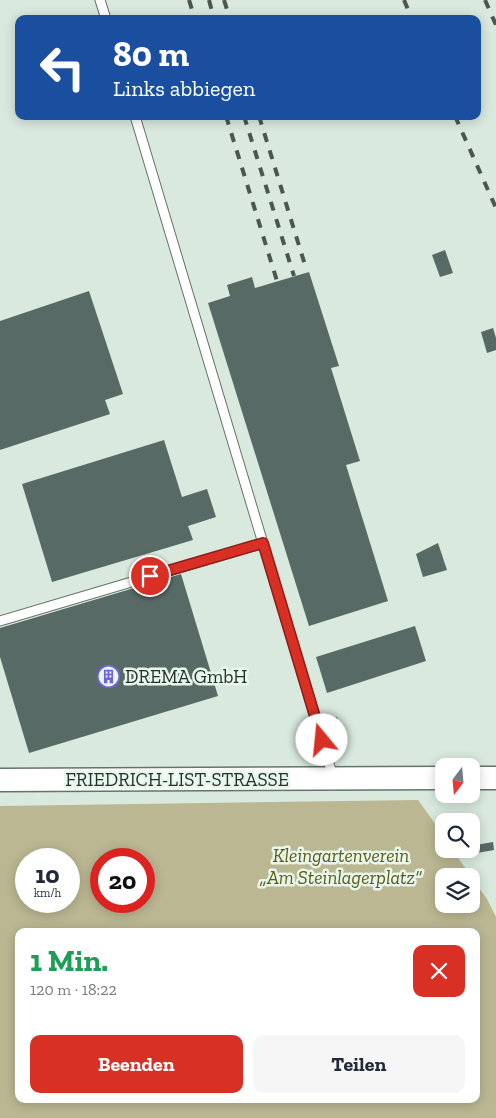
<!DOCTYPE html>
<html lang="de">
<meta charset="utf-8">
<style>
:root{--surface:#fff;--page:#f6f6f7;--text:#1f2937;--muted:#747a83;--accent:#d93025}
body{margin:0;font-family:"Zilla Slab",serif;background:var(--page);color:var(--text);height:100vh;display:flex;flex-direction:column;font-size:19px;white-space:nowrap}
*{box-sizing:border-box;margin:0}
p{font-size:16px;color:var(--muted)}
.icon{flex:none;width:28px;height:28px;fill:none;stroke:currentColor;stroke-width:2;stroke-linecap:round;stroke-linejoin:round}
.map{position:relative;flex:1;overflow:hidden}
.side{position:absolute;left:15px;top:928px;width:465px;height:175px;display:flex;flex-direction:column;background:var(--surface);border-radius:10px;box-shadow:0 2px 12px #0003}
.side>*{flex:none}
.top-card{position:absolute;left:15px;top:15px;width:466px;height:105px;border-radius:10px;box-shadow:0 2px 12px #0003;background:#1a4fa0;color:#fff;overflow:hidden}
.needle{width:32px;rotate:196deg}
.tools{position:absolute;left:435px;top:758px;display:grid;gap:10px}
.tools a{display:grid;place-items:center;width:45px;height:45px;border-radius:10px;background:var(--surface);box-shadow:0 2px 12px #0003;font-size:25px}
.speed{position:absolute;left:15px;top:848px;display:flex;gap:10px;font-size:25px;font-weight:700;text-align:center}
.speed>*{display:grid;place-content:center;width:65px;height:65px;border-radius:50%;background:var(--surface);box-shadow:0 2px 12px #0003;line-height:1}
.speed small{font-size:12px;font-weight:400}
.speed .limit{border:8px solid #d22;background:#fff;color:#111}
.pin{position:absolute;display:grid;place-items:center;width:42px;height:42px;color:#fff;margin:-21px;border:2px solid #fff;border-radius:50%;box-shadow:0 1px 5px #0007}
.me{position:absolute;width:55px;margin:-28px;rotate:343deg;stroke-linejoin:round;filter:drop-shadow(0 0 4px #0008)}
.turn{display:flex;align-items:center;gap:18px;height:105px;padding:0 15px;font-size:22px}
.turn .icon{width:65px;height:65px;stroke-width:2.5}
.turn b{display:block;font-size:35px;line-height:42px}
.round{display:grid;place-items:center;flex:none;width:52px;height:52px;border-radius:10px;background:var(--page)}
.summary{display:flex;align-items:center;justify-content:space-between;height:85px;padding:0 15px}
h1{font-size:30px;font-weight:800;line-height:38px;color:#1e9e55}
.cta{display:flex;gap:10px;margin-top:auto;padding:10px 15px}
.cta a{flex:1;height:58px;border-radius:10px;background:var(--accent);color:#fff;font-size:20px;font-weight:800;line-height:58px;text-align:center}
.cta a+a{background:var(--page);color:var(--text)}
.map>svg:first-child{display:block}
.green{fill:#bbb793;fill-rule:evenodd}
.building{fill:#586a66}
.lines{fill:none;stroke-linecap:round;stroke-linejoin:round}
.service-casing{stroke:#657369;stroke-width:11}
.tertiary-casing{stroke:#657369;stroke-width:25}
.service{stroke:#fff;stroke-width:9}
.tertiary{stroke:#fff;stroke-width:22}
.rail{stroke:#4d5550;stroke-width:4;stroke-dasharray:9 9;stroke-linecap:butt}
.route-casing{stroke:#8d1f18;stroke-width:12}
.route{stroke:#d93025;stroke-width:9}
.labels{text-anchor:middle;dominant-baseline:central;stroke-width:5;stroke-linejoin:round;paint-order:stroke}
.poi-label{font-size:19px;fill:#292f2b;stroke:#e6f7eb;text-anchor:start}
.street-label{font-size:19px;fill:#292f2b;stroke:#e6f7eb}
.park-label{font-size:19px;font-style:italic;fill:#605817;stroke:#e6f7eb}
</style>
<div class="map">
<svg width="496" height="1118" viewBox="0 0 496 1118">
<rect width="100%" height="100%" fill="#d9e9de"/>
<path class="green" d="M418,800L444,836V849H452L471,876H444V904H471V877L487,899L496,917V1118H0V806ZM26,859H69V901H26ZM101,859H144V901H101ZM19,931H476V1099H19Z"/>
<path class="building" d="M445,250L453,273L440,277L432,255Z
M309,272L339,366L331,368L360,461L346,465L388,601L309,626L208,303L230,296L227,285L252,277L255,288Z
M89,291L123,394L105,400L110,414L0,450V321Z
M493,328L496,338V350L487,353L481,332Z
M164,440L182,497L207,489L216,517L188,526L193,540L52,582L22,484Z
M438,543L447,570L423,577L416,554Z
M181,574L218,696L29,753L0,657V628Z
M415,626L426,661L327,693L316,657Z
M337,717L343,732L330,737L324,722Z
M493,842L494,850L477,853L476,845Z"/>
<g class="lines">
<defs>
<path id="service" d="M100,0L106,19
M135,116L333,777
M0,621L263,543"/>
<path id="tertiary" d="M471,778H496
M0,780L444,778"/>
</defs>
<use href="#service" class="service-casing"/>
<use href="#tertiary" class="tertiary-casing"/>
<use href="#service" class="service"/>
<use href="#tertiary" class="tertiary"/>
<path class="rail" d="M189,0L195,19
M209,0L214,19
M224,0L230,19
M404,0L412,19
M485,0L496,25
M226,116L277,281
M244,116L294,276
M259,116L305,265
M455,116L496,208"/>
</g>
<g class="lines">
<defs>
<path id="route" d="M150,576L263,543L322,740"/>
</defs>
<use href="#route" class="route-casing"/>
<use href="#route" class="route"/>
</g>
<defs>
<symbol id="building-ring" viewBox="-11 -11 22 22"><circle r="9.5" fill="#e6f7eb" stroke="#7261db" stroke-width="1.5"/><path d="M-4-6H4V6H1V3H-1V6H-4ZM-2.5-4.3h1.7v1.8h-1.7ZM.8-4.3h1.7v1.8H.8ZM-2.5-1h1.7V.8h-1.7ZM.8-1h1.7V.8H.8Z" fill="#7261db"/></symbol>
</defs>
<g fill-rule="evenodd">
<use href="#building-ring" x="96" y="664" width="25" height="25"/>
</g>
<g class="labels">
<g class="poi-label">
<text x="125" y="676">DREMA GmbH</text>
</g>
<g class="street-label">
<text x="177" y="779">FRIEDRICH-LIST-STRASSE</text>
</g>
<g class="park-label">
<text x="341" y="855">Kleingartenverein<tspan x="341" dy="22">„Am Steinlagerplatz“</tspan></text>
</g>
</g>
</svg>
<div class="tools">
<a><svg class="needle" viewBox="-14 -14 28 28"><path d="M0-13l5 13h-10z" fill="#e53935"/><path d="M0 13l5-13h-10z" fill="#747a83"/></svg></a>
<a><svg class="icon" aria-label="search" viewBox="0 0 24 24"><circle cx="10" cy="10" r="6"/><path d="M15 15l6 6"/></svg></a>
<a><svg class="icon" aria-label="layers" viewBox="0 0 24 24"><path d="M12 4l9 5-9 5-9-5zM3 14l9 5 9-5"/></svg></a>
</div>
<div class="speed"><div>10<small>km/h</small></div><div class="limit">20</div></div>
<div class="pin" style="left:150px;top:576px;background:#d93025"><svg class="icon" aria-label="arrive" viewBox="0 0 24 24"><path d="M6 21V4h12l-3 4 3 4H6"/></svg></div>
<svg class="me" style="left:322px;top:740px" viewBox="-20 -20 40 40"><circle r="19" fill="#fff"/><path d="M0-13L10 11 0 6-10 11z" fill="#d93025"/></svg>
<div class="top-card">
<div class="turn"><svg class="icon" aria-label="left" viewBox="0 0 24 24"><path d="M17 20v-9H6M10 6l-5 5 5 5"/></svg><div><b>80 m</b>Links abbiegen</div></div>
</div>
<section class="side">
<div class="summary"><div><h1>1 Min.</h1><p>120 m · 18:22</p></div><a class="round" style="background:#d93025;color:#fff"><svg class="icon" aria-label="close" viewBox="0 0 24 24"><path d="M6 6l12 12M18 6L6 18"/></svg></a></div>
<div class="cta"><a>Beenden</a><a>Teilen</a></div>
</section>
</div>
